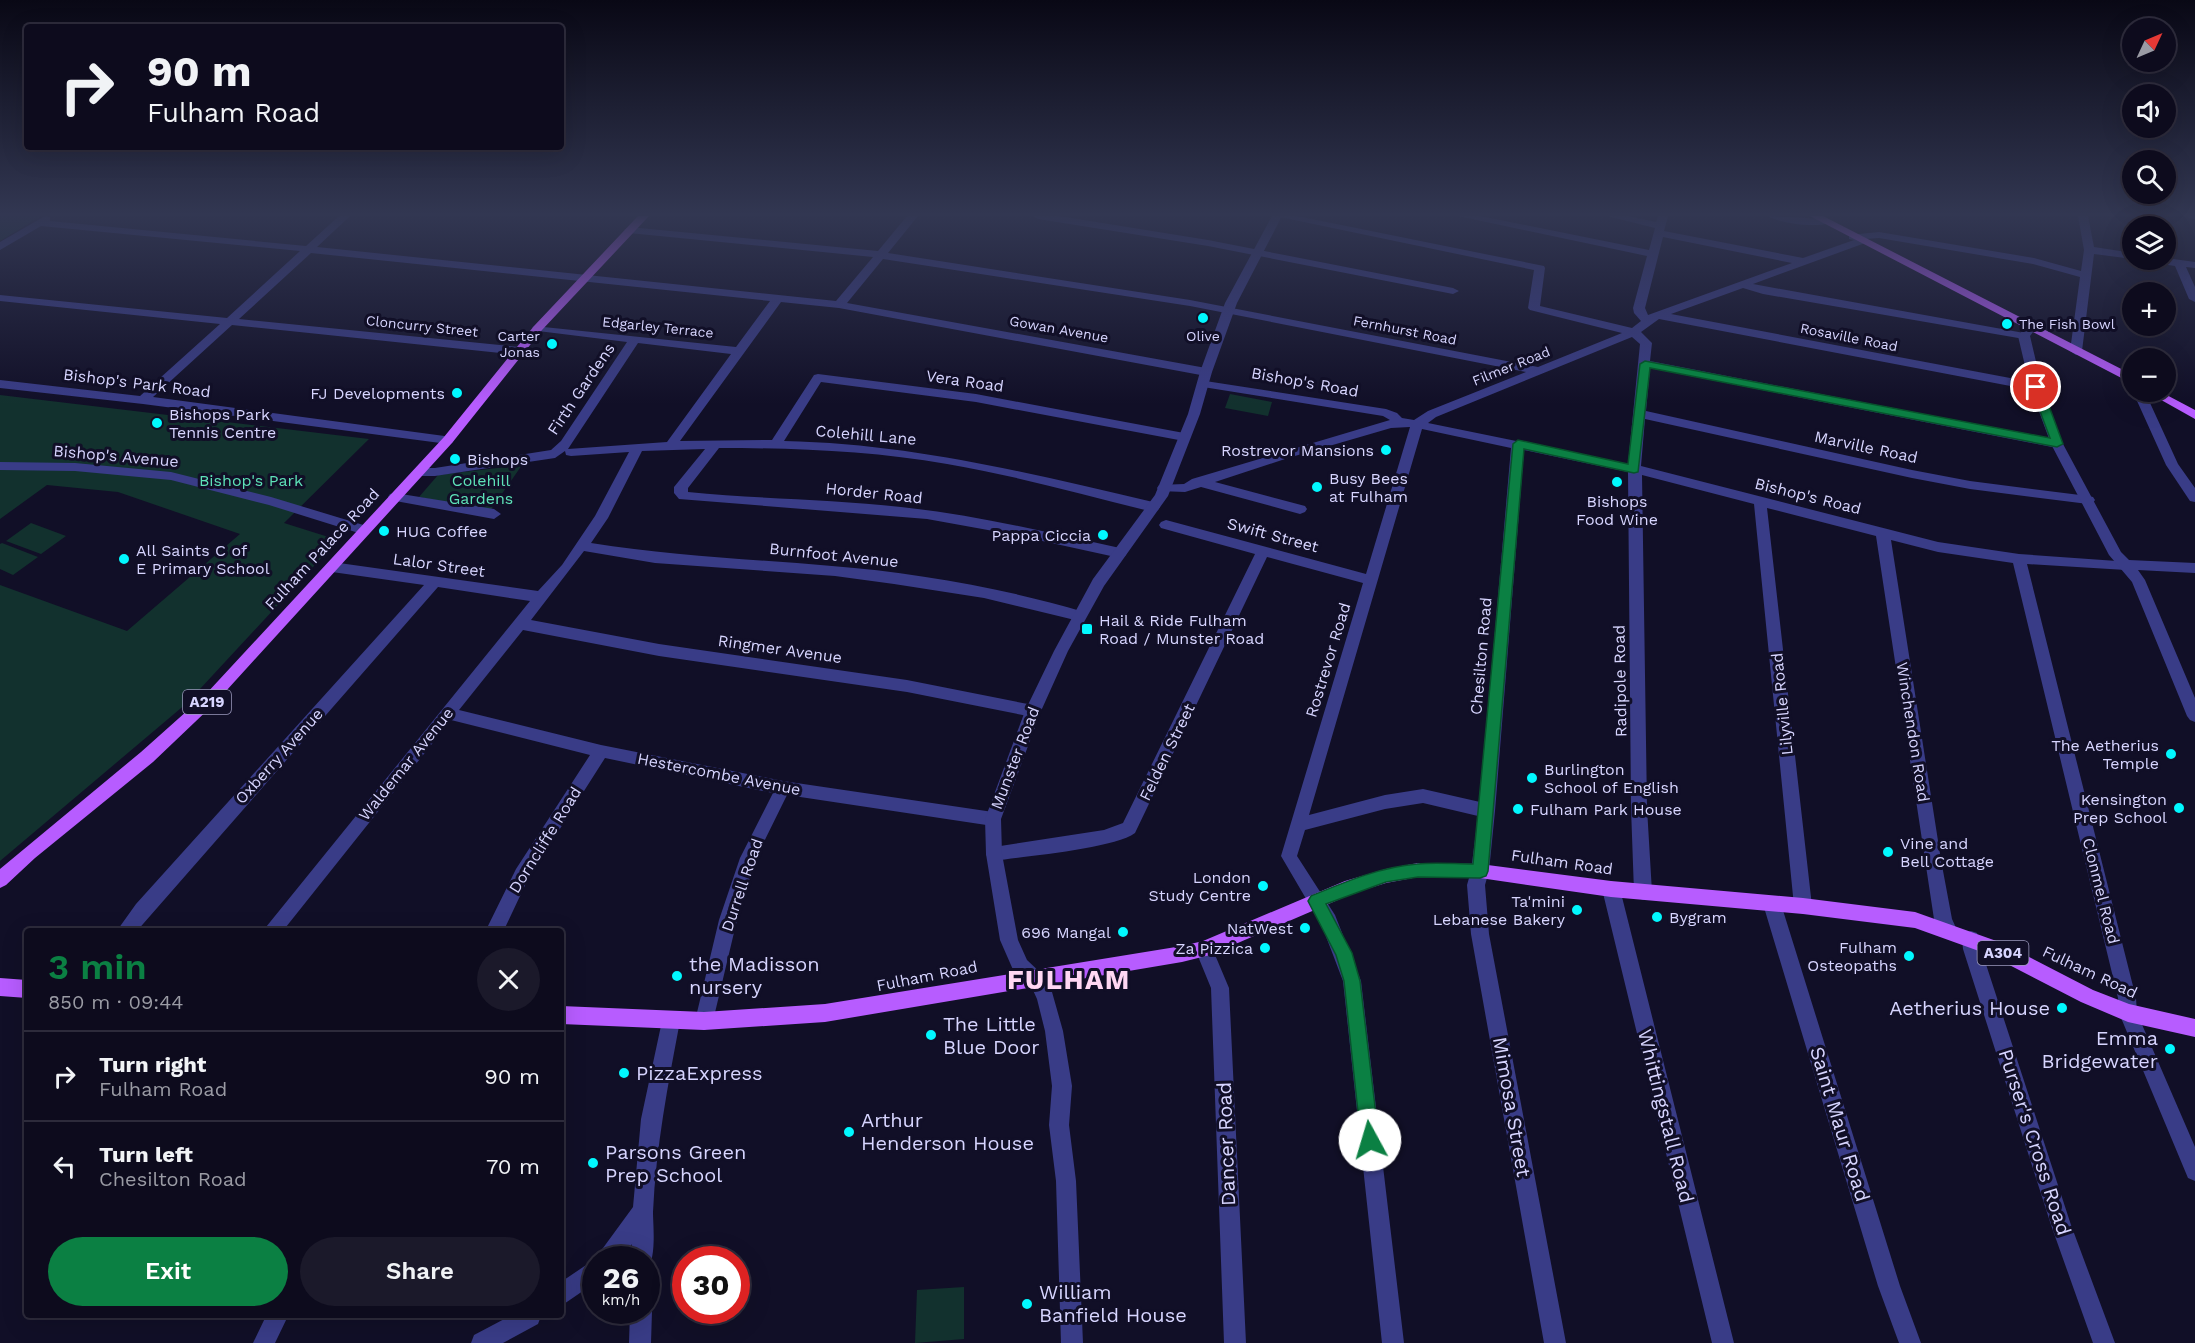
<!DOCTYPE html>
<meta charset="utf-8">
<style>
:root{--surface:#0d0b1d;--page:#1b192a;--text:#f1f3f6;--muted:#9a9ba4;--line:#2d2b3b;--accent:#0b8043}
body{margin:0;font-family:"Work Sans",sans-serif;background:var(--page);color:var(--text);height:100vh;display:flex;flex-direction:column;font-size:22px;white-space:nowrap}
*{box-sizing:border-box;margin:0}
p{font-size:20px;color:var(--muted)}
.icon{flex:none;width:33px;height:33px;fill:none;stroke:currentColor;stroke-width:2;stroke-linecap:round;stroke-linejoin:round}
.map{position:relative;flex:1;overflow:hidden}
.drawer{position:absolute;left:24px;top:928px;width:540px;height:390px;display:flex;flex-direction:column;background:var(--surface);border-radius:6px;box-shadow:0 6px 24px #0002,0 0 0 2px var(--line)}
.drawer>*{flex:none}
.guide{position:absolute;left:24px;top:24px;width:540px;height:126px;border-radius:6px;box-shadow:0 6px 24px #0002,0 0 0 2px var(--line);background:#0d0b1d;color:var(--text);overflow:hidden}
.needle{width:39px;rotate:46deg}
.controls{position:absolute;left:2122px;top:18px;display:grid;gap:12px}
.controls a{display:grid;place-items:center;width:54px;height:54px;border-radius:50%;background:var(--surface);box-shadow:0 6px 24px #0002,0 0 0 2px var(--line);font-size:30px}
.speed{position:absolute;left:582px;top:1246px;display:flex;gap:12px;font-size:30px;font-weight:700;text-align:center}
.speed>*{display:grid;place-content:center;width:78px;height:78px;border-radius:50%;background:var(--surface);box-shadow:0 6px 24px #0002,0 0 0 2px var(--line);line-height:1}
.speed small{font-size:15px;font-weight:400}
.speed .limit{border:9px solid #d22;background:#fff;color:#111}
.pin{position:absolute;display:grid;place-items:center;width:51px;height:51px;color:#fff;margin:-26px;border:3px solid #fff;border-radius:50%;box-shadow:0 2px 6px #0007}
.me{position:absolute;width:66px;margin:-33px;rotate:354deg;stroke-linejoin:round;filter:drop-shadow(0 0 4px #0008)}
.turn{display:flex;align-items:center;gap:21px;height:126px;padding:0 24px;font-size:27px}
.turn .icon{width:78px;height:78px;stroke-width:2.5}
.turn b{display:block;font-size:42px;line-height:51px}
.round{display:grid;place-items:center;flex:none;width:63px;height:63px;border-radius:32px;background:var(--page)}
.summary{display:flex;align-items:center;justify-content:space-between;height:102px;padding:0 24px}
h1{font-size:36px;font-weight:600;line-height:45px;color:var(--accent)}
.cta{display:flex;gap:12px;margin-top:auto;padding:12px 24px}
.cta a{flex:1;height:69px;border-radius:36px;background:var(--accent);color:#fff;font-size:24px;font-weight:600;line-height:69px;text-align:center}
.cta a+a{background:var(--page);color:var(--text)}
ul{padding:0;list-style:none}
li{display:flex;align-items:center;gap:18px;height:90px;padding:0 24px;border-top:2px solid var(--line)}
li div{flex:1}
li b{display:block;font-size:22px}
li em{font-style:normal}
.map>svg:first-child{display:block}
.green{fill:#12312e}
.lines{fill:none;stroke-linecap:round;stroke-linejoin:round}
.minor{fill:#393c87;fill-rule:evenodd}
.tertiary{fill:#393c87;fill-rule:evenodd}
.primary{fill:#b75cff;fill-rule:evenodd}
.route{fill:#0b8043;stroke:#07532c;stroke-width:1.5}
.poi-dot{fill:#01f8ff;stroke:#110f27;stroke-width:2}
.labels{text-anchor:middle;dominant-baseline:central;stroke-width:6;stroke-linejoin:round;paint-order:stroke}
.far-poi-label{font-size:14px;fill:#d7d5ff;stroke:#110f27;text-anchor:start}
.far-street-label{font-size:14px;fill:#d7d5ff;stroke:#110f27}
.shield{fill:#110f27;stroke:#9c9abe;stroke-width:1.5}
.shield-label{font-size:15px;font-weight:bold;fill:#d7d5ff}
.street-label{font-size:16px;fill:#d7d5ff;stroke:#110f27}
.poi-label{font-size:16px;fill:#d7d5ff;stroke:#110f27;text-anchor:end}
.park-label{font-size:16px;fill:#5ee2b8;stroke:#110f27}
.near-poi-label{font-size:20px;fill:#d7d5ff;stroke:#110f27;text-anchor:start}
.near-street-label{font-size:20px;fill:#d7d5ff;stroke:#110f27}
.near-district-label{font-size:27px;font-weight:bold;letter-spacing:1.5px;fill:#ffd7f3;stroke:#110f27}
</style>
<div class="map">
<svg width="2195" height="1343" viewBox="0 0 2195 1343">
<rect width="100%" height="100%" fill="#110f27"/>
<path class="green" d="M0,216H41L0,241Z
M1230,394L1272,402L1268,416L1225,408Z
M0,395L369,439L284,523L338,540L187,703L0,861V585L127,631L240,534L118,492L47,485L0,519Z
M522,465L490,511L419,497L438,475Z
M31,523L66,536L41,554L6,541Z
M2,543L38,557L13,575L0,569V544Z
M964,1287V1339L915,1343L917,1290Z"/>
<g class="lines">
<path class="minor" d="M45,216L50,217V221L306,246L339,216H350L317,247L836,301L873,257L629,233L624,230L629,227L878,251L907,216H918L888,253L1190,300L1538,367L1622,333L1530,310L1528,308L1534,270L1275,216H1297L1544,266L1545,268L1540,306L1632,328L1641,321L1634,313L1633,308L1647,256L1458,216H1480L1649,250L1655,228L1607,216H1628L1656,222L1658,216H1668L1664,231L1803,258L1854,240L1849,239V235L1879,232L2034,258L2081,271L2084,250L2078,216H2088L2094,247L2133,253V259L2094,254L2082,351L2076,355L2070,351L2080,277L2033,264L1879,238L1865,239V243L1753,284L2024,333L2030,336L2024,339L1763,294L1743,288L1671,314L2036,383L2040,384V390L2036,391L1659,319L1641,332L1652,343L1650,361L2057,440L2063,444L2057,448L1650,368L1646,411L1912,470L1970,481L2088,496L2093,497L2095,500L2093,503L2088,504L1970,489L1912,478L1645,419L1641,466L1938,542L2019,554L2131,562L2133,565L2131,568L2126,570L2027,564L2136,998L2137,1013L2195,1147V1181L2188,1178L2119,1013L2118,998L2013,563L1938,552L1891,540L1941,860L1952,919L1957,930L1954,936L1948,938L1942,936L1934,919L1876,536L1767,508L1812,906L1809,911L1803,914L1797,911L1794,906L1754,504L1642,475L1647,808L1652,892L1649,897L1643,900L1637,897L1634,892L1631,808L1628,472L1524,450L1495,811L1489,871L1485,885L1489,934L1566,1343H1544L1471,934L1467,885L1471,871L1478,816L1423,803L1385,809L1305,830L1297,856L1335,915L1361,981L1404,1343H1382L1343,981L1322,926L1281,856L1363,583L1267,557L1135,833C1113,849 1025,856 994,861L988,859L986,854L988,849L994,847L1104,830L1123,823L1255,554L1161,528L1159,525L1161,522L1166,520L1366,574L1410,427L1391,428L1288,458L1215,482L1305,506L1307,509L1305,512L1300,514L1201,487L1185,492L1159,491L1157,488L1159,485L1184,484L1192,479L1390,420L1383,416L1203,387L1197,383L1199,380L1386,409L1397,413L1402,418L1414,420L1428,411L1526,372L1190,306L883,259L847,303L1206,368L1212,372L1206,376L839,308L781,302L680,441L772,440L814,375L818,374L976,394L1184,433L1190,437L1184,441L976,402L821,382L784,441C915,444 1027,473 1153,502L1158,504L1160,507L1158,510L1153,512C1085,495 1017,476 947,464C872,451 795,448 719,448L688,488V492C758,499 830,499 901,507C975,515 1047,532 1120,548L1127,553L1125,556L1120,558L1010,534L927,519L679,499L674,493V487L705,449L642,451L608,518L591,543C671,556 751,559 832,566C912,572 1008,589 1084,612L1086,616L1084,620L1079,621L984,598L894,584L835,576L655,563L584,551L531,620L659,644L907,680L1033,705L1038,707L1041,711L1038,715L1033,717L907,692L659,656L523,630L459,710L601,745L783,781L993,812L999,814L1001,819L999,824L993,826L787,795L756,858L737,920L713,1021L711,1027L704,1030L697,1027L695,1021L719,920L740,858L773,793L605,758L528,879L503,932H485L516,869L590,755L451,720L282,932H262L530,601L438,587L136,932H116L136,904L424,585L332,572L327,570L325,567L327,564L332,562L538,591L562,565L595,516L629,452L571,456L566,455L565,451L555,458L435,476H419L413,472L419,468H435L551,450L561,441L627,342L538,331L532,328L534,326L736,347L770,301L311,253L239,319L519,347L525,351L519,355L232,325L153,397L452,437L454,440L452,443L448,444L143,404L0,388V380L140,396L220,324L0,301V295L227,318L300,251L41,226L0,250V242ZM1663,237L1792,263L1648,315L1645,308ZM1632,337L1640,344L1628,464L1428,423L1436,417ZM638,343L731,354L667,442L568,449ZM1422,429L1511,448L1480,802L1423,789L1385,795L1309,815Z
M1033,216H1059L1208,240L1453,288L1459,291L1453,294L1208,246L1038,219Z
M1768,216L1825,219L1830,222C1820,229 1778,223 1768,216Z
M2188,216H2195V219L2189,218Z
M2166,258L2195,262V268L2186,267L2195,287V302L2189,299L2175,266L2155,263L2150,260Z
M2133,392H2145L2178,464L2195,488V502L2190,501L2166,465Z
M0,462L75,463L171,472L271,497L370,527L372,530L365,535L269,505L171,480L75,471L0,470Z
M395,493L494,509L501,514L494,519L390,500L388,497L390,494Z
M1611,881L1617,884L1620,889L1734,1343H1712L1602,889L1605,884Z
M1772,896L1778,899L1781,904L1900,1286L1921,1343H1899L1878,1286L1763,904L1766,899Z
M1971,931L1977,933L1981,949L2071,1225L2115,1343H2093L2051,1225L1963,949L1962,939L1965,933Z
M1204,941L1210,943L1229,988L1246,1343H1224L1211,988L1195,949L1198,943Z
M671,1012L678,1015L680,1021C668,1084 656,1147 653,1212C653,1225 657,1261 646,1269V1260H631L632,1244L621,1260H596V1282L561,1306V1282L595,1259L633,1207L641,1119L662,1021L664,1015Z
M646,1302L652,1311L651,1343H629L630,1311H646Z
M266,1316H288L275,1343H253Z
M510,1316H541L538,1324L503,1343H471L474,1335Z"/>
<path class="tertiary" d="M1272,216H1282L1237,303L1212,372L1200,414L1168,496L1104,586L1068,651L1041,711L1001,819L1002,854L1018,940L1027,960L1044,976L1052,992L1063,1031L1072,1086L1069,1125L1076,1181L1083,1343H1061L1056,1181L1049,1125L1052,1086L1045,1031L1037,999L1032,988L1014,972L1000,940L986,854L985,819L1025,711L1054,651L1093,579L1155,495L1188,414L1200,372L1225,303Z
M2031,324L2037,327L2030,336L2042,387L2063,444L2121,552L2129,560L2195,563V573L2138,570L2145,580L2195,698V722L2190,720L2187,716L2132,582L2109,555L2051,444L2030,387L2018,336L2027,325Z"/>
<path class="primary" d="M638,216H649L542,330L452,443L216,702L153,762L35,858L6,885L0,888V869L141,752L206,694L444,437L534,326Z
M1810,216H1823L2133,375V384Z
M2147,392H2161L2195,410V419Z
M1418,863L1480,864L1611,881L1803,898L1915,912L2002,943L2093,990L2129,1004L2195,1019V1037L2128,1022L2081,1002L1990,955L1915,928L1803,914L1611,897L1480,878L1418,877L1386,883L1354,893L1210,955L1182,962L825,1022L704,1030L561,1024V1006L704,1012L825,1004L1182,946L1203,941L1345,881L1386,869Z
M0,978L27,980V998L0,996Z"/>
</g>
<linearGradient id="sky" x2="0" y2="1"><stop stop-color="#090815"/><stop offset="0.53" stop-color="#323752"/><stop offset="1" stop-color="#323752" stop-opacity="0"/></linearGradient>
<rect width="2195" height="404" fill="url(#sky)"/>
<path class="route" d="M1645,361L2050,438L2031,387L2036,383L2042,387L2063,444L2057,447L1650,368L1638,472L1634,473L1524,449L1488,871L1486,876L1480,878L1418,877L1386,882L1326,904L1352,953L1360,981L1379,1140L1376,1146L1370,1149L1363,1146L1361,1140L1344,981L1336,955L1308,901L1311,896C1345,882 1380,867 1417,864C1436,862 1455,864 1473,864L1513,444L1518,440L1628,464L1640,364Z"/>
<g class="poi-dot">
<circle cx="1203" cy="318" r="6"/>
<circle cx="2007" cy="324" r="6"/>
<circle cx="552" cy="344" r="6"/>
<circle cx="457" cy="393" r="6"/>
<circle cx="157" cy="423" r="6"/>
<circle cx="1386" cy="450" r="6"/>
<circle cx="455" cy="459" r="6"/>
<circle cx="1617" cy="482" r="6"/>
<circle cx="1317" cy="487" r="6"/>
<circle cx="384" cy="531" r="6"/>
<circle cx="1103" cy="535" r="6"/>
<circle cx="124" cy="559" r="6"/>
<rect x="1081" y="623" width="12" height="12" rx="3"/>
<circle cx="2171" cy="754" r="6"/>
<circle cx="1532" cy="778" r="6"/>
<circle cx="2179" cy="808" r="6"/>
<circle cx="1518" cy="809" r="6"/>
<circle cx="1888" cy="852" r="6"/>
<circle cx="1263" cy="886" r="6"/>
<circle cx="1577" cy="910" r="6"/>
<circle cx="1657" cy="917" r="6"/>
<circle cx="1305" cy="928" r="6"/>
<circle cx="1123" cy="932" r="6"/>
<circle cx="1265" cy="948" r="6"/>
<circle cx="1909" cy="956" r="6"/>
<circle cx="677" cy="976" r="6"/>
<circle cx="2062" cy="1008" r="6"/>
<circle cx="931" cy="1035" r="6"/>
<circle cx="2170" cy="1049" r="6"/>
<circle cx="624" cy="1073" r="6"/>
<circle cx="849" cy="1132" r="6"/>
<circle cx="593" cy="1163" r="6"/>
<circle cx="1027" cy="1304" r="6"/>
</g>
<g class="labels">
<g class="far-poi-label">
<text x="2019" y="324">The Fish Bowl</text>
<text x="540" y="336" text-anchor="end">Carter<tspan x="540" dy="16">Jonas</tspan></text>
<text x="1203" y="336" text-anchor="middle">Olive</text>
</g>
<g class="far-street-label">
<text transform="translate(422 326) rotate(6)">Cloncurry Street</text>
<text transform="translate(658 327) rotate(6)">Edgarley Terrace</text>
<text transform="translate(1059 329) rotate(10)">Gowan Avenue</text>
<text transform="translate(1405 330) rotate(11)">Fernhurst Road</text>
<text transform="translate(1849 337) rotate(11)">Rosaville Road</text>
<text transform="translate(1511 366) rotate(-22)">Filmer Road</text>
</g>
<g class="shield">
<rect x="183" y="690" width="48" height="24" rx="4.5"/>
<rect x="1977.5" y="941" width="51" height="24" rx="4.5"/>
</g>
<g class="shield-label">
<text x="207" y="702">A219</text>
<text x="2003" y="953">A304</text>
</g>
<g class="street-label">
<text transform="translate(965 381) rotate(8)">Vera Road</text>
<text transform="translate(1305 382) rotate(10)">Bishop's Road</text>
<text transform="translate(137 383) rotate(7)">Bishop's Park Road</text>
<text transform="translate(581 389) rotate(-56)">Firth Gardens</text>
<text transform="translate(866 435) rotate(5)">Colehill Lane</text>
<text transform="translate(1866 447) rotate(12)">Marville Road</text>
<text transform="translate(116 456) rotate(5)">Bishop's Avenue</text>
<text transform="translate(874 493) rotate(6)">Horder Road</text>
<text transform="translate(1808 496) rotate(14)">Bishop's Road</text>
<text transform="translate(1273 535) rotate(15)">Swift Street</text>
<text transform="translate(322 549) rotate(-47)">Fulham Palace Road</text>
<text transform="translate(834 555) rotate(6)">Burnfoot Avenue</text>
<text transform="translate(439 565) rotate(8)">Lalor Street</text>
<text transform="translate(780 649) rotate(8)">Ringmer Avenue</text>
<text transform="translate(1481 656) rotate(-85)">Chesilton Road</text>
<text transform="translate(1328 660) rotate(-73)">Rostrevor Road</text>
<text transform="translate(1620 681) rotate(-91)">Radipole Road</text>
<text transform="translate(1782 704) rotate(-96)">Lilyville Road</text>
<text transform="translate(1913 732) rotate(81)">Winchendon Road</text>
<text transform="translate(1167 752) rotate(-64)">Felden Street</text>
<text transform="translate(279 756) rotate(-48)">Oxberry Avenue</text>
<text transform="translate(1015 758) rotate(-69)">Munster Road</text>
<text transform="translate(406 764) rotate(-51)">Waldemar Avenue</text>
<text transform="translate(719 774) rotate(11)">Hestercombe Avenue</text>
<text transform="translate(545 840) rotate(-58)">Dorncliffe Road</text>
<text transform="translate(1562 862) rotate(8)">Fulham Road</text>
<text transform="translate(742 885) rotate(-71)">Durrell Road</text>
<text transform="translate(2101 891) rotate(76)">Clonmel Road</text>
<text transform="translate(2090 972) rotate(25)">Fulham Road</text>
<text transform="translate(927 976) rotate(-11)">Fulham Road</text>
</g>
<g class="poi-label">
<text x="445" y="393">FJ Developments</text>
<text x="169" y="414" text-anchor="start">Bishops Park<tspan x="169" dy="18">Tennis Centre</tspan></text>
<text x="1374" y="450">Rostrevor Mansions</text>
<text x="467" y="459" text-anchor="start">Bishops</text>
<text x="1329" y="478" text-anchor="start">Busy Bees<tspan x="1329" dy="18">at Fulham</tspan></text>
<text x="1617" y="501" text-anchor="middle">Bishops<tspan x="1617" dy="18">Food Wine</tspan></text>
<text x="396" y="531" text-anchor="start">HUG Coffee</text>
<text x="1091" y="535">Pappa Ciccia</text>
<text x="136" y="550" text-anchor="start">All Saints C of<tspan x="136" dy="18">E Primary School</tspan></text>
<text x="1099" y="620" text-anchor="start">Hail &amp; Ride Fulham<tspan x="1099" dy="18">Road / Munster Road</tspan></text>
<text x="2159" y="745">The Aetherius<tspan x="2159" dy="18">Temple</tspan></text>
<text x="1544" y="769" text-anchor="start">Burlington<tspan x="1544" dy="18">School of English</tspan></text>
<text x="2167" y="799">Kensington<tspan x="2167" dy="18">Prep School</tspan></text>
<text x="1530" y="809" text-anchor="start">Fulham Park House</text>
<text x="1900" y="843" text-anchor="start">Vine and<tspan x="1900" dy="18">Bell Cottage</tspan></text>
<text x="1251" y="877">London<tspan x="1251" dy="18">Study Centre</tspan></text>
<text x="1565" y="901">Ta'mini<tspan x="1565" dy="18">Lebanese Bakery</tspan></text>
<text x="1669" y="917" text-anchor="start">Bygram</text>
<text x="1293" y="928">NatWest</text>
<text x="1111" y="932">696 Mangal</text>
<text x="1897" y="947">Fulham<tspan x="1897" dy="18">Osteopaths</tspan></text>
<text x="1253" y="948">Za Pizzica</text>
</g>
<g class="park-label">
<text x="251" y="480">Bishop's Park</text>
<text x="481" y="480">Colehill<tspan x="481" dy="18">Gardens</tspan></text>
</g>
<g class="near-poi-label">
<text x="689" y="964">the Madisson<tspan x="689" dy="23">nursery</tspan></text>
<text x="2050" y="1008" text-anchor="end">Aetherius House</text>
<text x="943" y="1024">The Little<tspan x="943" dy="23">Blue Door</tspan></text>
<text x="2158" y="1038" text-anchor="end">Emma<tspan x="2158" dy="23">Bridgewater</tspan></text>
<text x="636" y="1073">PizzaExpress</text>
<text x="861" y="1120">Arthur<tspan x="861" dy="23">Henderson House</tspan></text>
<text x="605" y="1152">Parsons Green<tspan x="605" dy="23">Prep School</tspan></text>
<text x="1039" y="1292">William<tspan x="1039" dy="23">Banfield House</tspan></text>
</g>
<g class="near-street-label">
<text transform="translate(1512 1107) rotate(80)">Mimosa Street</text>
<text transform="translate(1666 1116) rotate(76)">Whittingstall Road</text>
<text transform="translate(1840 1124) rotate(73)">Saint Maur Road</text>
<text transform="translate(2035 1142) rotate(72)">Purser's Cross Road</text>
<text transform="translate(1226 1144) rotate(-92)">Dancer Road</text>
</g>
<g class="near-district-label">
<text x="1069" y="980">FULHAM</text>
</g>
</g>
</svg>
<div class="controls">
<a><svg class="needle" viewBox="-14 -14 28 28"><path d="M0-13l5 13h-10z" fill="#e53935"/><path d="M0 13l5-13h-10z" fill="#9a9ba4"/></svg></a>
<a><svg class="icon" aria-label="sound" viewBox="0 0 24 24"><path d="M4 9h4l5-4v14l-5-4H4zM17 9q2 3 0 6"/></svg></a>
<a><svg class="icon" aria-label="search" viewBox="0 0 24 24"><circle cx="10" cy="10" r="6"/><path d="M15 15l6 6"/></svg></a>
<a><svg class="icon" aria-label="layers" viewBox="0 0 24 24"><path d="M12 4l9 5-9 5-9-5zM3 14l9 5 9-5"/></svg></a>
<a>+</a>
<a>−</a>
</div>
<div class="speed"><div>26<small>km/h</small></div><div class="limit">30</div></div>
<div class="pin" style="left:2036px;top:387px;background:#d93025"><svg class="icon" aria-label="arrive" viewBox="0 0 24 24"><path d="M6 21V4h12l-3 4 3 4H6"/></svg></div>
<svg class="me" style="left:1370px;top:1140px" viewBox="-20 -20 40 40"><circle r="19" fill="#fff"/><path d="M0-13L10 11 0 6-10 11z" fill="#0b8043"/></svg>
<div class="guide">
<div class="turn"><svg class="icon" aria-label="right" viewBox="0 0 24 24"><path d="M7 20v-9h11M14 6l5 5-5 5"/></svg><div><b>90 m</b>Fulham Road</div></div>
</div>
<section class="drawer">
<div class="summary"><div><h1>3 min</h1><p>850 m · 09:44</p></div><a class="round"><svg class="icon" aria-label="close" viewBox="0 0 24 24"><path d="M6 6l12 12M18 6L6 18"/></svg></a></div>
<ul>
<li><svg class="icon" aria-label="right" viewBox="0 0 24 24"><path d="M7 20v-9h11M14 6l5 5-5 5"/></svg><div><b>Turn right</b><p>Fulham Road</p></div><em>90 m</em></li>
<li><svg class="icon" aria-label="left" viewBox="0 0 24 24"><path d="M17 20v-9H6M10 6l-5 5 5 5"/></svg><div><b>Turn left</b><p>Chesilton Road</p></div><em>70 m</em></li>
</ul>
<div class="cta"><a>Exit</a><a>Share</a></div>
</section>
</div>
